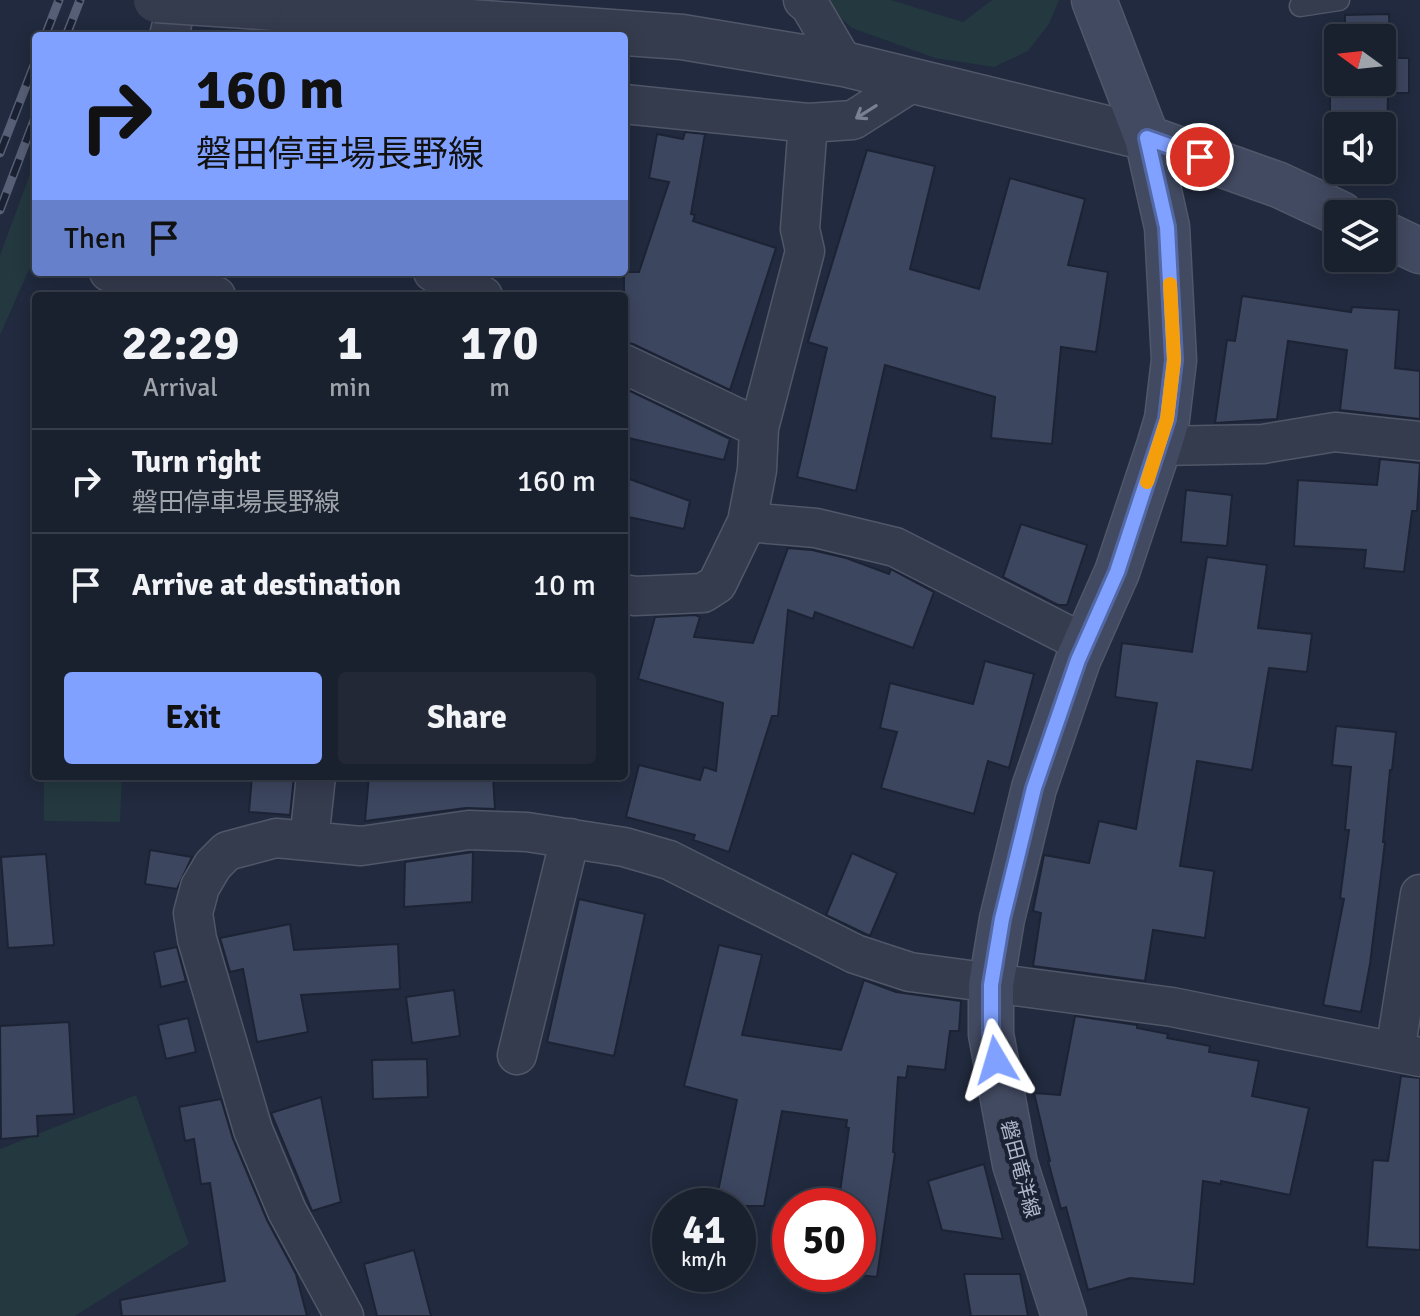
<!DOCTYPE html>
<meta charset="utf-8">
<style>
:root{--surface:#19202e;--page:#222836;--text:#f1f3f6;--muted:#9fa3aa;--line:#373e4a;--accent:#80a1ff}
body{margin:0;font-family:Signika,"Noto Sans JP",sans-serif;background:var(--page);color:var(--text);height:100vh;display:flex;flex-direction:column;font-size:30px;white-space:nowrap}
*{box-sizing:border-box;margin:0}
p{font-size:26px;color:var(--muted)}
.icon{flex:none;width:44px;height:44px;fill:none;stroke:currentColor;stroke-width:2;stroke-linecap:round;stroke-linejoin:round}
.map{position:relative;flex:1;overflow:hidden}
.details{position:absolute;left:32px;top:292px;width:596px;height:488px;display:flex;flex-direction:column;background:var(--surface);border-radius:8px;box-shadow:0 4px 20px #0003,0 0 0 2px var(--line)}
.details>*{flex:none}
.hud{position:absolute;left:32px;top:32px;width:596px;height:244px;border-radius:8px;box-shadow:0 4px 20px #0003,0 0 0 2px var(--line);background:#80a1ff;color:#111;overflow:hidden}
.needle{width:52px;rotate:285deg}
.fabs{position:absolute;left:1324px;top:24px;display:grid;gap:16px}
.fabs a{display:grid;place-items:center;width:72px;height:72px;border-radius:8px;background:var(--surface);box-shadow:0 4px 20px #0003,0 0 0 2px var(--line);font-size:40px}
.speed{position:absolute;left:652px;top:1188px;display:flex;gap:16px;font-size:40px;font-weight:700;text-align:center}
.speed>*{display:grid;place-content:center;width:104px;height:104px;border-radius:50%;background:var(--surface);box-shadow:0 4px 20px #0003,0 0 0 2px var(--line);line-height:1}
.speed small{font-size:20px;font-weight:400}
.speed .limit{border:12px solid #d22;background:#fff;color:#111}
.pin{position:absolute;display:grid;place-items:center;width:68px;height:68px;color:#fff;margin:-34px;border:4px solid #fff;border-radius:50%;box-shadow:0 2px 8px #0007}
.me{position:absolute;width:88px;margin:-44px;rotate:353deg;stroke-linejoin:round;filter:drop-shadow(0 0 6px #0008)}
.turn{display:flex;align-items:center;gap:28px;height:168px;padding:0 32px;font-size:36px}
.turn .icon{width:104px;height:104px;stroke-width:2.5}
.turn b{display:block;font-size:56px;line-height:68px}
.then{display:flex;align-items:center;height:76px;padding:0 32px;background:#0003;gap:16px;font-size:30px}
.eta{display:flex;justify-content:space-evenly;align-items:center;height:136px;text-align:center}
.eta b{font-size:48px;font-weight:800;line-height:56px}
.action{display:flex;gap:16px;margin-top:auto;padding:16px 32px}
.action a{flex:1;height:92px;border-radius:8px;background:var(--accent);color:#111;font-size:32px;font-weight:800;line-height:92px;text-align:center}
.action a+a{background:var(--page);color:var(--text)}
ul{padding:0;list-style:none}
li{display:flex;align-items:center;gap:24px;height:104px;padding:0 32px;border-top:2px solid var(--line)}
li div{flex:1}
li b{display:block;font-size:30px}
li em{font-style:normal}
.map>svg:first-child{display:block}
.green{fill:#23383f}
.building{fill:#3c465f;stroke:#1c2335;stroke-width:2}
.lines{fill:none;stroke-linecap:round;stroke-linejoin:round}
.service-casing{stroke:#505769;stroke-width:23}
.minor-casing{stroke:#505769;stroke-width:41}
.tertiary-casing{stroke:#505769;stroke-width:47}
.secondary-casing{stroke:#505769;stroke-width:47}
.service{stroke:#353c4e;stroke-width:20}
.minor{stroke:#353c4e;stroke-width:38}
.tertiary{stroke:#353c4e;stroke-width:44}
.secondary{stroke:#424a61;stroke-width:44}
.rail-casing{stroke:#565f75;stroke-width:9}
.rail{stroke:#1a2133;stroke-width:6;stroke-dasharray:18;stroke-linecap:butt}
.tertiary-bridge-casing{stroke:#505769;stroke-width:47;stroke-linecap:butt}
.tertiary-bridge{stroke:#353c4e;stroke-width:44}
.oneway{stroke:#798092}
.route-casing{stroke:#5369a6;stroke-width:20}
.route{stroke:#80a1ff;stroke-width:14}
.slow{stroke:#f59e0b;stroke-width:14}
.labels{text-anchor:middle;dominant-baseline:central;stroke-width:8;stroke-linejoin:round;paint-order:stroke}
.street-label{font-size:20px;fill:#b0b7ca;stroke:#1a2133}
</style>
<div class="map">
<svg width="1420" height="1316" viewBox="0 0 1420 1316">
<rect width="100%" height="100%" fill="#212a3e"/>
<path class="green" d="M820,0H891L963,22L992,0H1059L1049,24L1028,51L994,67L935,58L852,28Z
M36,158V254L0,335V255Z
M44,776H122L120,822L44,821Z
M136,1095L189,1244L75,1316H0V1149Z"/>
<path class="building" d="M1389,14L1390,58H1409V93H1388L1387,151H1382V126H1338V151H1330V57L1338,58V82H1382V38H1345V15Z
M685,132L705,134L691,214L695,215L693,221L776,248L730,390L633,344L624,342V272H639L669,182L649,178L657,134L683,139Z
M867,150L935,166L910,269L979,289L1010,178L1085,199L1068,265L1108,272L1096,352L1061,347L1052,444L991,438L995,397L885,365L856,491L797,477L827,348L808,342Z
M1242,296L1351,312L1352,307L1399,310L1395,368L1420,371V419L1340,410L1347,350L1288,341L1277,419L1215,423L1227,340L1235,341Z
M624,388L730,439L724,460L624,437Z
M1380,459L1420,463L1417,511H1412L1404,572L1364,568L1366,550L1294,546L1298,480L1377,485Z
M624,477L690,501L684,529L624,516Z
M1186,490L1232,495L1227,546L1181,542Z
M1021,524L1087,545L1067,605H1058L1003,577Z
M788,548L812,550L846,558L889,574L891,569L934,592L913,648L815,612L813,619L788,610L778,716H772L729,852L693,840L695,835L626,817L639,765L700,780L704,767L716,771L723,703L638,679L655,617L695,615L700,617L694,637L753,643Z
M1207,557L1267,565L1258,628L1312,634L1307,672L1269,668L1252,770L1197,761L1180,866L1214,871L1205,938L1153,930L1145,981L1033,966L1041,913L1033,911L1044,855L1089,863L1099,821L1136,829L1157,703L1115,697L1122,643L1192,652Z
M985,661L1034,674L1009,768L988,761L974,814L881,788L897,732L880,728L890,683L973,704Z
M1336,726L1396,732L1392,770H1390L1383,842H1385L1370,964L1361,1012L1323,1005L1344,899L1340,898L1349,830H1345L1351,767L1332,765Z
M252,776H294L290,815L249,812Z
M369,776H493L495,809L466,808L365,821Z
M150,850L192,857L177,889L145,884Z
M473,852L472,902L404,907L405,862Z
M852,853L897,873L870,936L826,915Z
M46,854L54,945L8,948L1,857Z
M579,899L645,914L614,1056L547,1042Z
M290,924L294,950L398,944L400,989L301,995L308,1032L257,1042L243,969L230,972L220,938Z
M719,945L762,955L742,1035L841,1050L864,980L896,992L961,1001L959,1031H950L945,1070L908,1066L906,1078L898,1077L893,1152L895,1153L877,1277L858,1275V1206H838L849,1128L846,1127L847,1120L782,1111L764,1206H715L737,1100L684,1086Z
M177,947L186,981L161,987L154,952Z
M454,990L460,1036L412,1043L406,997Z
M1075,1016L1137,1025V1028L1168,1034L1167,1038L1210,1046L1209,1052L1259,1061L1252,1096L1309,1108L1290,1195L1221,1181V1184L1203,1181L1194,1284L1130,1278L1088,1290L1066,1207L1061,1209L1048,1161H1050L1034,1093L1060,1095Z
M188,1018L196,1052L166,1059L158,1025Z
M69,1022L74,1114L37,1116L38,1136L1,1139L0,1026Z
M427,1059L428,1097L373,1099L372,1060Z
M1401,1076L1420,1078V1250L1367,1247L1373,1160L1388,1161Z
M321,1097L341,1202L312,1211L271,1113Z
M221,1099L233,1139L267,1220L296,1274L307,1316H122L120,1300L225,1281L210,1183L201,1184L194,1139L185,1141L179,1107Z
M984,1164L1003,1239L942,1230L928,1181Z
M414,1250L431,1316H377L364,1264Z
M964,1274H1020L1028,1316H971Z"/>
<g class="lines">
<defs>
<path id="service" d="M1300,6L1339,0"/>
<path id="minor" d="M803,0L810,6L844,64
M169,36L178,0
M624,104L808,123L853,120L916,80
M109,272L216,296
M433,272L483,296
M624,364L759,428
M1159,446L1263,444L1335,432L1420,441
M747,522L816,528L895,547L1085,644
M624,594L635,596L703,593L717,584L747,522L757,470L759,428L805,251L800,229L808,123
M309,841L316,776
M1395,1052L1420,894
M517,1055L570,838
M344,1316L287,1211L253,1130L197,939L193,913L200,887L213,865L227,851L276,838L361,846L469,830L527,832L624,847L669,860L855,954L910,972L1172,1007L1420,1057"/>
<path id="tertiary" d="M260,7L682,37L844,64L1147,138"/>
<path id="secondary" d="M1147,138L1279,185L1341,214
M1382,233L1420,251
M1064,1316L1015,1164L991,1034V985L1002,919L1034,788L1078,660L1117,572L1159,446L1167,419L1174,360L1167,227L1147,138L1094,0"/>
</defs>
<use href="#service" class="service-casing"/>
<use href="#minor" class="minor-casing"/>
<use href="#tertiary" class="tertiary-casing"/>
<use href="#secondary" class="secondary-casing"/>
<use href="#service" class="service"/>
<use href="#minor" class="minor"/>
<use href="#tertiary" class="tertiary"/>
<use href="#secondary" class="secondary"/>
<defs>
<path id="rail" d="M45,36L59,0
M66,36L80,0
M0,153L36,60
M0,210L36,115"/>
</defs>
<use href="#rail" class="rail-casing"/>
<use href="#rail" class="rail"/>
<defs>
<path id="tertiary-bridge" d="M156,0L260,7"/>
</defs>
<use href="#tertiary-bridge" class="tertiary-bridge-casing"/>
<use href="#tertiary-bridge" class="tertiary-bridge"/>
</g>
<defs><path id="oneway-shaft" d="M-6 0H5M1.5-3L5.5 0L1.5 3" fill="none" stroke-width="1.6" stroke-linecap="round" stroke-linejoin="round" transform="scale(2)"/></defs>
<use class="oneway" href="#oneway-shaft" transform="translate(866 112) rotate(148)"/>
<g class="lines">
<defs>
<path id="route" d="M996,1060L991,1034V985L1002,919L1034,788L1078,660L1117,572L1167,419L1174,360L1167,227L1147,138L1200,157"/>
</defs>
<use href="#route" class="route-casing"/>
<use href="#route" class="route"/>
<path class="slow" d="M1147,482L1167,419L1174,360L1170,284"/>
</g>
<g class="labels">
<g class="street-label">
<text transform="translate(1020 1169) rotate(75)">磐田竜洋線</text>
</g>
</g>
</svg>
<div class="fabs">
<a><svg class="needle" viewBox="-14 -14 28 28"><path d="M0-13l5 13h-10z" fill="#e53935"/><path d="M0 13l5-13h-10z" fill="#9fa3aa"/></svg></a>
<a><svg class="icon" aria-label="sound" viewBox="0 0 24 24"><path d="M4 9h4l5-4v14l-5-4H4zM17 9q2 3 0 6"/></svg></a>
<a><svg class="icon" aria-label="layers" viewBox="0 0 24 24"><path d="M12 4l9 5-9 5-9-5zM3 14l9 5 9-5"/></svg></a>
</div>
<div class="speed"><div>41<small>km/h</small></div><div class="limit">50</div></div>
<div class="pin" style="left:1200px;top:157px;background:#d93025"><svg class="icon" aria-label="arrive" viewBox="0 0 24 24"><path d="M6 21V4h12l-3 4 3 4H6"/></svg></div>
<svg class="me" style="left:996px;top:1060px" viewBox="-20 -20 40 40"><path d="M0-17L14 15 0 8-14 15z" fill="#80a1ff" stroke="#fff" stroke-width="4"/></svg>
<div class="hud">
<div class="turn"><svg class="icon" aria-label="right" viewBox="0 0 24 24"><path d="M7 20v-9h11M14 6l5 5-5 5"/></svg><div><b>160 m</b>磐田停車場長野線</div></div>
<div class="then">Then<svg class="icon" aria-label="arrive" viewBox="0 0 24 24"><path d="M6 21V4h12l-3 4 3 4H6"/></svg></div>
</div>
<section class="details">
<div class="eta">
<div><b>22:29</b><p>Arrival</p></div>
<div><b>1</b><p>min</p></div>
<div><b>170</b><p>m</p></div>
</div>
<ul>
<li><svg class="icon" aria-label="right" viewBox="0 0 24 24"><path d="M7 20v-9h11M14 6l5 5-5 5"/></svg><div><b>Turn right</b><p>磐田停車場長野線</p></div><em>160 m</em></li>
<li><svg class="icon" aria-label="arrive" viewBox="0 0 24 24"><path d="M6 21V4h12l-3 4 3 4H6"/></svg><div><b>Arrive at destination</b></div><em>10 m</em></li>
</ul>
<div class="action"><a>Exit</a><a>Share</a></div>
</section>
</div>
